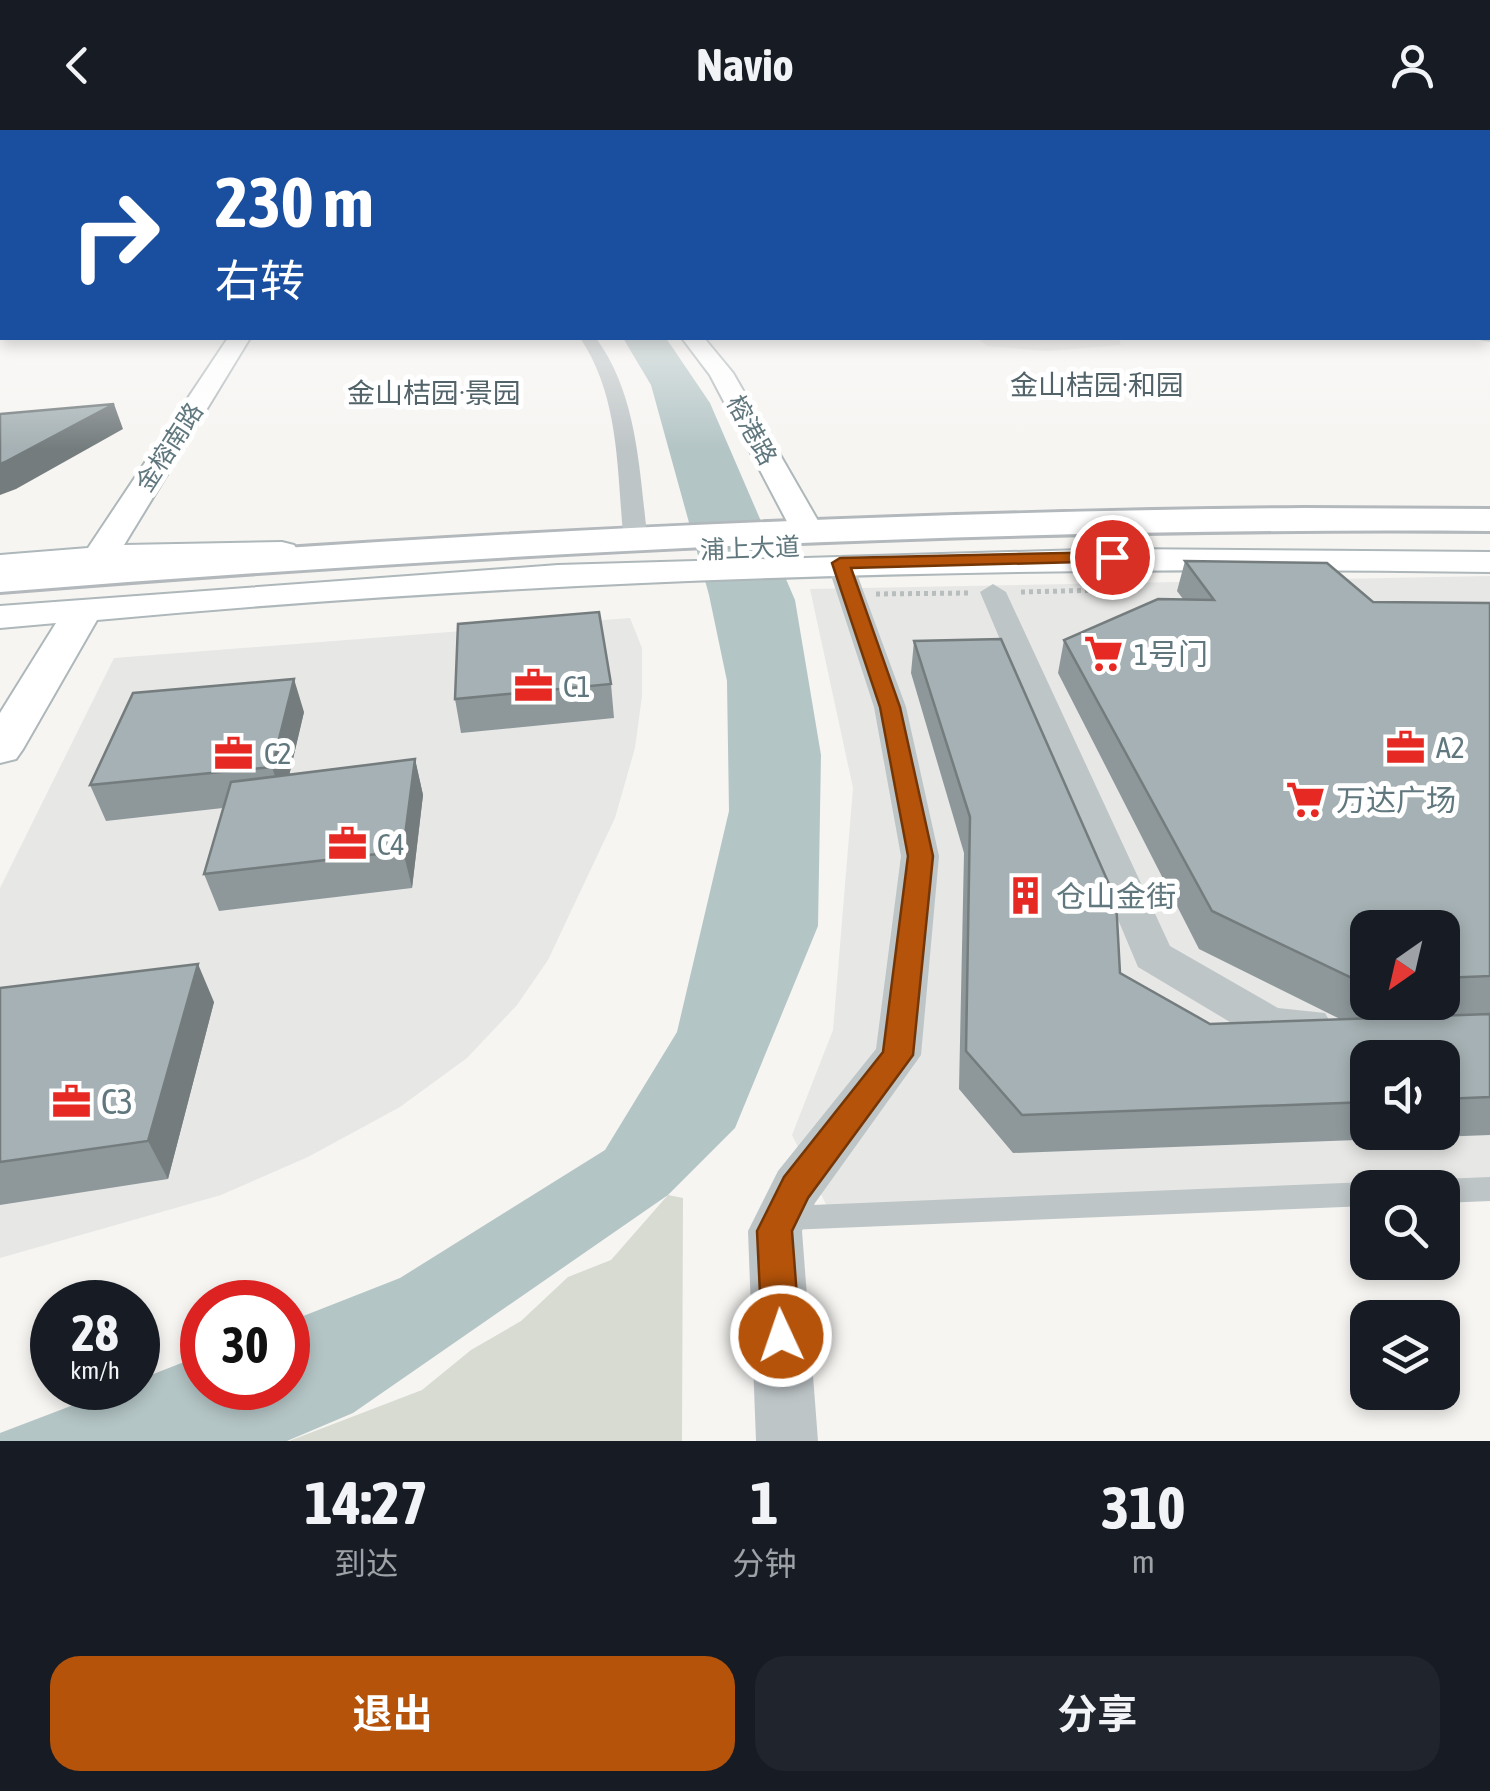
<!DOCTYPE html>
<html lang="zh">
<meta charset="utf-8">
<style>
:root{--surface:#171b24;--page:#20242c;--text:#f1f3f6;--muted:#9ea1a6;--accent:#b45309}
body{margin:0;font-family:"Asap Condensed","Noto Sans SC",sans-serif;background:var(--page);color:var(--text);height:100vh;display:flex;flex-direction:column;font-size:38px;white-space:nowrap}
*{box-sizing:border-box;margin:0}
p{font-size:32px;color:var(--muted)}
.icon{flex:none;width:55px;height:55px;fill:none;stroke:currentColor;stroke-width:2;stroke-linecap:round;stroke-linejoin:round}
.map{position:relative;height:1311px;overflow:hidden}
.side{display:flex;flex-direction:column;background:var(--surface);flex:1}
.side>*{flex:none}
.hud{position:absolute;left:0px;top:0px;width:1490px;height:210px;box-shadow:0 5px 15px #0003;background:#1a4fa0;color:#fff;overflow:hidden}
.needle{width:65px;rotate:214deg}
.buttons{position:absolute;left:1350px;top:780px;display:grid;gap:20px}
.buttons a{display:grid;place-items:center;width:110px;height:110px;border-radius:20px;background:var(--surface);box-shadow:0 5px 15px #0003;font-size:50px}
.speed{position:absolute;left:30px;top:1150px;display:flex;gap:20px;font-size:50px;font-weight:700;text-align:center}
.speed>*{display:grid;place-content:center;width:130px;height:130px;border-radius:50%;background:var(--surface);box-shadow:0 5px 15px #0003;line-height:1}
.speed small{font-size:25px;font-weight:400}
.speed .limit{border:15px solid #d22;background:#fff;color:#111}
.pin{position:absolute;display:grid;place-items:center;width:85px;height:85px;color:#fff;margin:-42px;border:5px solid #fff;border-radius:50%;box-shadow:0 2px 10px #0007}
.me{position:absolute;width:110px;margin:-55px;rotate:357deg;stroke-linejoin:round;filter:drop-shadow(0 0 8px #0008)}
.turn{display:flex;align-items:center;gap:35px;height:210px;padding:0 50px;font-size:45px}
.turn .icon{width:130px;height:130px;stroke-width:2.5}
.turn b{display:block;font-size:70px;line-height:85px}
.eta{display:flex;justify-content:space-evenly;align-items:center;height:170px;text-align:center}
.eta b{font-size:60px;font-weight:700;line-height:70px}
.action{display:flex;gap:20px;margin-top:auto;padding:20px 50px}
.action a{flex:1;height:115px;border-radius:30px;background:var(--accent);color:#fff;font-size:40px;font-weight:700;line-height:115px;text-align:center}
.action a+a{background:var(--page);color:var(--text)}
header{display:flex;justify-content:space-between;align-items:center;height:130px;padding:0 50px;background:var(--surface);font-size:45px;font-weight:700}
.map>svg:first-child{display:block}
.built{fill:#e7e7e6;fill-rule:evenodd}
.green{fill:#d7dbd1}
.water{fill:#b4c5c6}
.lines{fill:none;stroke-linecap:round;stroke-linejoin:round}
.secondary-casing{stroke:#aeb7ba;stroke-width:4}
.primary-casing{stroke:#b2b8bb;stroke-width:6}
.path{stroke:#b8bdbe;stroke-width:5;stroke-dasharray:4 4;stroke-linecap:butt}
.lane{fill:#bec5c7;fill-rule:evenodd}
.street{fill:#bec5c7;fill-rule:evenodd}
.secondary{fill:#fff;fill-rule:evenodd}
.primary{fill:#fff;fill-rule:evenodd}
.wall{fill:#8e989b;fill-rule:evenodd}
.shaded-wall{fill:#747c7e}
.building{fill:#a5b1b4;stroke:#747c7e;stroke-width:2.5}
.route{fill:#b45309;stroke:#753606;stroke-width:2.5}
.labels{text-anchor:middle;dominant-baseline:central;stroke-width:10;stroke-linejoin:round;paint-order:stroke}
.far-street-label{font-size:25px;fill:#60777e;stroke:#fff}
.far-neighbourhood-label{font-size:28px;fill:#526369;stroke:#fff}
.poi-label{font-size:30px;fill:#60777e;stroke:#fff;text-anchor:start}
.near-poi-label{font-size:35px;fill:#60777e;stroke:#fff;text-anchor:start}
</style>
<header><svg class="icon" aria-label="back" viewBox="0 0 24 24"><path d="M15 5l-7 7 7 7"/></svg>Navio<svg class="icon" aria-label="person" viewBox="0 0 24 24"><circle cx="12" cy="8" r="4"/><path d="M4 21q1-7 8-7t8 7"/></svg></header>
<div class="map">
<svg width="1490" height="1311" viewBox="0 0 1490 1311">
<rect width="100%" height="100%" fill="#f6f5f2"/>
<path class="built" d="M977,208H1119L1121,215L1047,221L987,216Z
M1490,446V1070L1442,1058H1368L837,1097L792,1005L833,900L853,658L810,459ZM1368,798H1442V872H1368ZM1368,928H1442V1002H1368Z
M630,488L642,518V566L635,618L615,688L548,830L517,875L467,928L400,977L308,1027L221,1065L0,1128V758L114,528Z"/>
<path class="green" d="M668,1065L683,1068L682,1311H289L422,1260L471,1220L521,1191L568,1147L611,1130Z"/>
<path class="water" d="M623,208H666L710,273L795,470L821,625L818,796L735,998L668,1065L353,1283L287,1311H0V1303L118,1258H138V1250L202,1225V1258H288V1192L400,1148L605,1020L677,902L729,681L727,551L709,465L651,255Z"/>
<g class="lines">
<defs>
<path id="secondary" d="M0,176H2V188H0Z
M1490,196V210L1480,208H1488Z
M228,208H250L124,415L282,412L294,415L299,422L294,429L139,434L0,445V425L88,418Z
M682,208H704L733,243L821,396L817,403H793L710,245Z
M1117,419L1490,422V442C1025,435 560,447 97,490L23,619L16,629L0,633V583L56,493L0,498V476L558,435Z"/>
<path id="primary" d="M1488,165L1490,166V180L1488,179Z
M1303,378L1490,379V401C992,397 496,423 0,462V438C434,405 868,382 1303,378Z"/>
</defs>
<use href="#secondary" class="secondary-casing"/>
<use href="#primary" class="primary-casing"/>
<path class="path" d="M1021,462L1104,460
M876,464L969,463"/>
<path class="lane" d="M1490,1047V1071L1442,1073V1058H1431L1433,1053L1442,1049Z
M1368,1052L1378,1058H1368V1076L788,1100L779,1097L775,1088L779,1079L788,1076Z"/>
<path class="street" d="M580,208H596C637,264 639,337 647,404L644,409L635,411L623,404C617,338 619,265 580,208Z
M840,425L853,433L906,577L939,726L921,925L815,1073L802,1101L818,1311H756L748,1101L778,1041L876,919L901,726L874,577L827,433Z
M993,454L1006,462L1170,816L1278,878L1325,883L1332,895L1325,907C1302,915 1278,915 1255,907L1138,837L980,462Z"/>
<use href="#secondary" class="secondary"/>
<use href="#primary" class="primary"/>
</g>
<path class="wall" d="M1185,431L1373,472L1490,473V884L1340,889L1199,819L1058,543L1064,510L1183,469L1177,461ZM1368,798H1442V872H1368Z
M914,511L1120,843L1210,894L1490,884V1005L1013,1023L959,959L964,723L911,543ZM1368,928H1442V1002H1368Z
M611,554L614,588L461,603L455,569Z
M304,582L289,645L415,629L423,665L412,758L219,781L204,744L223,678L106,691L90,655Z
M0,858L214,872L168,1049L0,1075Z"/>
<path class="shaded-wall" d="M114,274L123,299L16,359L0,365V334Z
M294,549L304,582L283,672L272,637Z
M415,629L423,665L412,758L403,721Z
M198,834L214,872L168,1049L148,1011Z"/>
<path class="building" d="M114,274L5,332L0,334V284Z
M1185,431L1327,433L1373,472L1490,473V846L1442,848V798H1368V850L1358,851L1212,781L1064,510L1158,469L1214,470Z
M599,482L611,554L455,569L458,494Z
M1001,509L1116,770L1120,843L1210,894L1490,884V967L1442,969V928H1368V972L1022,985L966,921L970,687L914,511Z
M294,549L272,637L90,655L133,563Z
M415,629L403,721L204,744L231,652Z
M198,834L148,1011L0,1032V858Z"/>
<linearGradient id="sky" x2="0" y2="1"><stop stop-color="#93bbda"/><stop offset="0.42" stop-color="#fbfaf9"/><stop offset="1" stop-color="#fbfaf9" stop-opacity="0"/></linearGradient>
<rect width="1490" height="319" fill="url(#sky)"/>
<path class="route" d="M1112,422L1117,424V431L851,438L900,577L933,726L913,925L808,1068L792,1101L800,1206L794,1219L781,1225L768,1219L762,1206L757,1101L784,1047L883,922L908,726L880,577L832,433L840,428Z"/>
<defs>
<symbol id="supermarket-bare" viewBox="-9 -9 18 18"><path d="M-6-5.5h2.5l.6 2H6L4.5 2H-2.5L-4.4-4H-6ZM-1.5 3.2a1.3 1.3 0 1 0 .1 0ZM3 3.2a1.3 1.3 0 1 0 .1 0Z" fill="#e62923" stroke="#fff" stroke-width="2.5" paint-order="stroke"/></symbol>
<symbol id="office-bare" viewBox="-9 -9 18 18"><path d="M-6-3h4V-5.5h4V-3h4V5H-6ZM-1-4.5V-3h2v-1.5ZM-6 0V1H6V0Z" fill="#e62923" stroke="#fff" stroke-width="2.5" paint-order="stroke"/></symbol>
<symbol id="building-bare" viewBox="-9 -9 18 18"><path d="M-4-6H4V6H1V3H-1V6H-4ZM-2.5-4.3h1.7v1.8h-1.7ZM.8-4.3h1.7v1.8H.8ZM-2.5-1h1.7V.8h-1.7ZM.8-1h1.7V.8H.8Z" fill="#e62923" stroke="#fff" stroke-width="2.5" paint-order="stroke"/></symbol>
</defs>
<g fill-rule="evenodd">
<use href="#supermarket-bare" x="1076" y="496" width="55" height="55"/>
<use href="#office-bare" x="506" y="528" width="55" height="55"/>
<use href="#office-bare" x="1378" y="590" width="55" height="55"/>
<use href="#office-bare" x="206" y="596" width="55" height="55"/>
<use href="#supermarket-bare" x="1278" y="642" width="55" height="55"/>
<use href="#office-bare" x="320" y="686" width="55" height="55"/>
<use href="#building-bare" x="998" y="738" width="55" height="55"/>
<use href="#office-bare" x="44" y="944" width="55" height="55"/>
</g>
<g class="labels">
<g class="far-street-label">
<text transform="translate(752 300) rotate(61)">榕港路</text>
<text transform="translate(169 317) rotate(-57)">金榕南路</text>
<text transform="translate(750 418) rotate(-2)">浦上大道</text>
</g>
<g class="far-neighbourhood-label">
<text x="1097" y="255">金山桔园·和园</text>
<text x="434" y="263">金山桔园·景园</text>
</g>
<g class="poi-label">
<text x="1134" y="524">1号门</text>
<text x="563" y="556">C1</text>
<text x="1436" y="617">A2</text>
<text x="264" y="623">C2</text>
<text x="1336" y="670">万达广场</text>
<text x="377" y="714">C4</text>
<text x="1056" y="766">仓山金街</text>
</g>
<g class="near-poi-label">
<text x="101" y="971">C3</text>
</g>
</g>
</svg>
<div class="buttons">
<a><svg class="needle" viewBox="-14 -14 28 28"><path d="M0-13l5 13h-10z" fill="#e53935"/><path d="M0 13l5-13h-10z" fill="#9ea1a6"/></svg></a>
<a><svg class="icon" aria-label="sound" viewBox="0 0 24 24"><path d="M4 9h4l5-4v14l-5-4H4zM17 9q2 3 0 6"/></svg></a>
<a><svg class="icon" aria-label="search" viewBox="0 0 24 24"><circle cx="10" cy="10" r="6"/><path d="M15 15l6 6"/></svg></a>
<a><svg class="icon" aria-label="layers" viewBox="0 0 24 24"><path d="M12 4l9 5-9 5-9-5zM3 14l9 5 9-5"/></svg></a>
</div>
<div class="speed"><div>28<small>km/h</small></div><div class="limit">30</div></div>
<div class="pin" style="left:1112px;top:427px;background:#d93025"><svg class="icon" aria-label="arrive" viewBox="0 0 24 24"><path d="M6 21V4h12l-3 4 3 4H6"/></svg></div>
<svg class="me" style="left:781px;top:1206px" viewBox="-20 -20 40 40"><circle r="17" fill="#b45309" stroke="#fff" stroke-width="3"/><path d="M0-11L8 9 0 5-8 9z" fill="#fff"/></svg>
<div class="hud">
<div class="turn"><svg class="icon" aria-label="right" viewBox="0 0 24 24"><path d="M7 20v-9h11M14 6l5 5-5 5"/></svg><div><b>230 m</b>右转</div></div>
</div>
</div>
<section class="side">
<div class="eta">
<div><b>14:27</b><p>到达</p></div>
<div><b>1</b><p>分钟</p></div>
<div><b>310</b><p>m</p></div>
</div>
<div class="action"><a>退出</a><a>分享</a></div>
</section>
